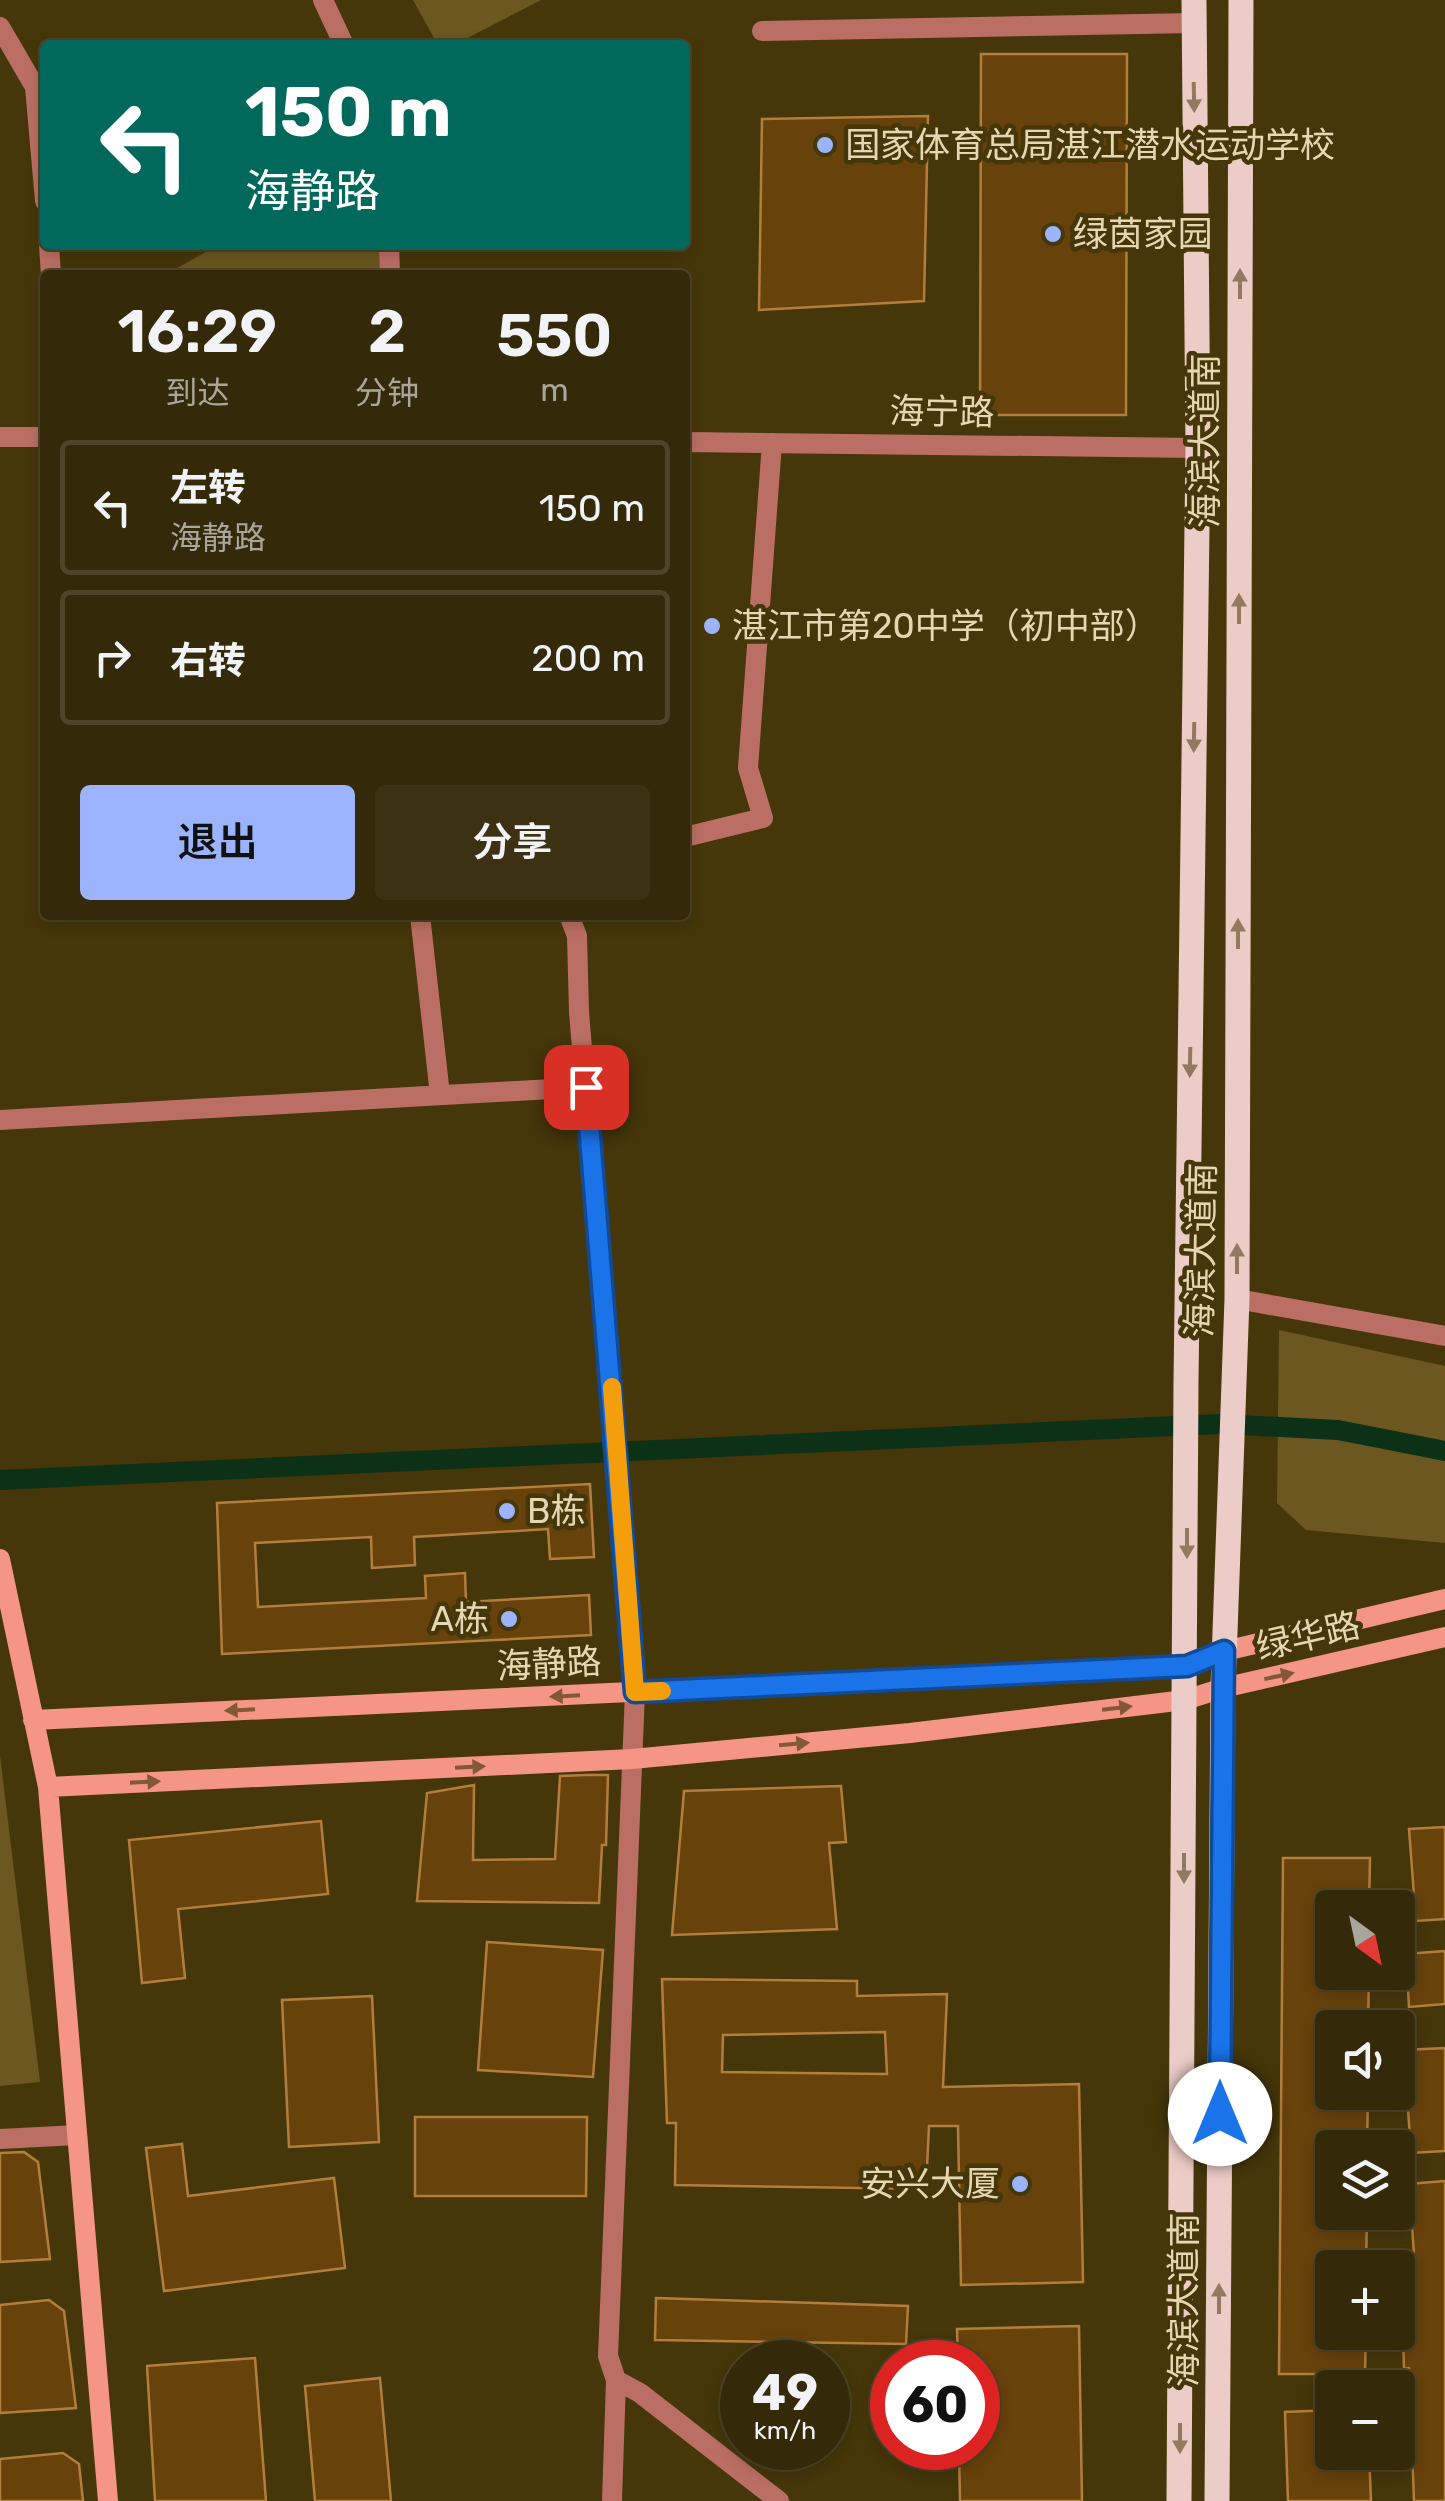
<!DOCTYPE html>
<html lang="zh">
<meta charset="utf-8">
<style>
:root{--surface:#342908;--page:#3c3112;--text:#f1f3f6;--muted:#a9a69c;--line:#4e4529;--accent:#9cb4fd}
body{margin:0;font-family:Rubik,"Noto Sans SC",sans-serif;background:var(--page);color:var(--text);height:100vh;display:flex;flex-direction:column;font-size:38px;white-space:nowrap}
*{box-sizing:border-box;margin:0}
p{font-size:32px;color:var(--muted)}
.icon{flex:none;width:55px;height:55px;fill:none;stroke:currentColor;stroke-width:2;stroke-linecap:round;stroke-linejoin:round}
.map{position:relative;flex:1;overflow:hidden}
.panel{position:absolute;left:40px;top:270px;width:650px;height:650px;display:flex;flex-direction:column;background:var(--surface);border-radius:10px;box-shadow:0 5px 15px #0003,0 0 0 2px var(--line)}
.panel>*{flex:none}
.guide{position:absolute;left:40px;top:40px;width:650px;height:210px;border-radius:10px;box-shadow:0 5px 15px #0003,0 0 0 2px var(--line);background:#00695c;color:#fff;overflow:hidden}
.needle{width:65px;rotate:147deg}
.controls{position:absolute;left:1315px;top:1890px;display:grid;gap:20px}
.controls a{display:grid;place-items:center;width:100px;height:100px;border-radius:10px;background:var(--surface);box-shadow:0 5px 15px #0003,0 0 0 2px var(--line);font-size:50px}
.speed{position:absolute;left:720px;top:2340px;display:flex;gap:20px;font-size:50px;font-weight:700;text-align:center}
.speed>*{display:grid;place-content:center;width:130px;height:130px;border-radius:50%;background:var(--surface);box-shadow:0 5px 15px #0003,0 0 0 2px var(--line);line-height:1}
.speed small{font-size:25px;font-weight:400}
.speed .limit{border:15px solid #d22;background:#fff;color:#111}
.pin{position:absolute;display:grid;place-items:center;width:85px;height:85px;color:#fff;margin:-42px;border-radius:20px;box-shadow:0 5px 15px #0006}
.me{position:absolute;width:110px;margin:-55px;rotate:0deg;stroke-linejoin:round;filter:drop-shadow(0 0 8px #0008)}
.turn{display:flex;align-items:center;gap:35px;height:210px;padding:0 40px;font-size:45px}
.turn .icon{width:130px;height:130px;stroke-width:2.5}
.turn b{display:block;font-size:70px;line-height:85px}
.eta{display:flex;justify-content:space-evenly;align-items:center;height:170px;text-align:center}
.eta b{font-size:60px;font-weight:600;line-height:70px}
.button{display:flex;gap:20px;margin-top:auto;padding:20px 40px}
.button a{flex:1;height:115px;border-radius:10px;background:var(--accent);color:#111;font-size:40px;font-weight:600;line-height:115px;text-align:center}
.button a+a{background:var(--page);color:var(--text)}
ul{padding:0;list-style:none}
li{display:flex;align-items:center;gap:30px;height:135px;margin:0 20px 15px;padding:0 20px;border:5px solid var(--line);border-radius:10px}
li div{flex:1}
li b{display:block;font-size:38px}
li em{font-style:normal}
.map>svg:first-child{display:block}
.green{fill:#6b571f}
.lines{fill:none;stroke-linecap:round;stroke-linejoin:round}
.canal{stroke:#0d3117;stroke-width:20}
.building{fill:#68420b;stroke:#b37e3c;stroke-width:2.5;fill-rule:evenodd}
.street{stroke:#bb6f64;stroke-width:20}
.secondary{stroke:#f59586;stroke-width:20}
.primary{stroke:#ecccc7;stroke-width:25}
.oneway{fill:#917a5f}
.oneway2{fill:#835835}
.route-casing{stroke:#114b97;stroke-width:25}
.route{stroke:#1a73e8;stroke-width:18}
.slow{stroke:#f59e0b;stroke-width:18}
.poi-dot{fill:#9cb4fd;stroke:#46370a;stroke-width:4}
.labels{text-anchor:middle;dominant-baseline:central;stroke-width:9;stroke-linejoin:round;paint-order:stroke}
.poi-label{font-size:35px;fill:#e5d7b1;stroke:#46370a;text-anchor:start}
.street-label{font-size:35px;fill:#e5d7b1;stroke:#46370a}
</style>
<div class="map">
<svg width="1445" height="2501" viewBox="0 0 1445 2501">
<rect width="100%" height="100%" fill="#46370a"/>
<path class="green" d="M413,0H541L454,45H438Z
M218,245H382V275H165Z
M1279,1330L1445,1366V1543L1306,1530L1277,1503Z
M0,1756L40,2082L0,2086Z"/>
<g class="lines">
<path class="canal" d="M0,1480L1220,1424L1338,1430L1445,1451"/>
</g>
<path class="building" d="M981,54H1127L1126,415H980Z
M928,116L924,301L759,310L762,119Z
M590,1484L594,1557L550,1559L548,1529L414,1537L415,1565L372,1568L371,1537L255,1543L258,1607L426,1598L425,1576L465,1573L466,1602L589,1595L591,1635L222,1654L217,1503Z
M587,1775H608L606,1845H602L599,1903L417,1901L427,1793L474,1785L473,1860L555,1859L560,1776Z
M841,1786L846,1842L829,1843L837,1929L672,1935L684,1791Z
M321,1821L328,1894L178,1909L185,1978L142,1983L129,1840Z
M1445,1827V1919L1416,1921L1409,1829Z
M1283,1858H1370L1369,1908H1332V1972H1369L1368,2028H1332V2092H1368L1367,2148H1332V2212H1367L1366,2268H1332V2332H1366L1365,2374H1279Z
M487,1942L603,1950L593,2077L478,2070Z
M1445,1951V2004L1409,2007L1406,1954Z
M662,1979L857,1981V1996L947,1994L943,2087L1079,2084L1083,2282L961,2285L958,2126H929L926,2189L675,2185L676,2123H667ZM885,2032L887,2074L722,2072L723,2035Z
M372,1996L379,2142L289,2147L282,2000Z
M1445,2048V2151L1411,2153L1404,2050Z
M415,2117H587L586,2196H415Z
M182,2144L188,2196L334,2178L345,2268L164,2291L146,2148Z
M24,2152L38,2162L50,2259L0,2262V2153Z
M1445,2181V2501H1414L1409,2368L1404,2369L1401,2255L1414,2254L1409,2184Z
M656,2298L908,2306L906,2344L655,2340Z
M49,2300L64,2311L76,2408L0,2413V2305Z
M1079,2326L1082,2501H960L959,2448H978V2362H958L957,2329Z
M255,2358L266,2501H155L147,2366Z
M380,2378L391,2501H315L305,2386Z
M1332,2410V2452H1369L1371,2501H1288L1285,2412Z
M63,2453L79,2464L83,2501H0V2459Z"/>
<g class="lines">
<path class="street" d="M323,0L344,45
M0,27L35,87L45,201
M762,31L1194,23
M49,245L51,275
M389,245L390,275
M0,437H45
M685,442L1198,448
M685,837L763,818L748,768L772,443
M420,915L440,1095
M569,915L577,936L579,1012L635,1692L608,2356L616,2380L640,2393L779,2501
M0,1120L586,1087
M1237,1299L1445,1336
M0,2139L77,2135
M612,2501L616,2380"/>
<path class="secondary" d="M0,1559L48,1787L108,2501
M33,1720L1187,1666L1225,1651L1445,1599
M48,1787L632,1759L910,1733L1185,1700L1223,1688L1445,1637"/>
<path class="primary" d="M1179,2501L1186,1383L1198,448L1194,0
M1217,2501L1223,1688L1237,1299L1241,0"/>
</g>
<defs><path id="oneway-solid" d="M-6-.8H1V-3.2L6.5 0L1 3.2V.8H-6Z" transform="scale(2.5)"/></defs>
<g class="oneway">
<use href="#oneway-solid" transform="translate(1194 97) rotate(89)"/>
<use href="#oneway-solid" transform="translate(1240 284) rotate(-90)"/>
<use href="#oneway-solid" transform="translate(1239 609) rotate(-90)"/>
<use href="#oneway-solid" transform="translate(1194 737) rotate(91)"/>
<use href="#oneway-solid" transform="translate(1238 934) rotate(-90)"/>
<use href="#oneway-solid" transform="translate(1190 1062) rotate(91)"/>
<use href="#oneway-solid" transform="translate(1237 1259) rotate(-90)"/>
<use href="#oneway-solid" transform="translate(1187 1543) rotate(90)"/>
<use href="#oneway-solid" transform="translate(1184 1868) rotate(90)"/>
<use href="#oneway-solid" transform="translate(1219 2299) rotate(-90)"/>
<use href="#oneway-solid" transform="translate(1180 2438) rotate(90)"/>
</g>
<g class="oneway2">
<use href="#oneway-solid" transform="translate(1279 1676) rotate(-12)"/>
<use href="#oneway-solid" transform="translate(565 1696) rotate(177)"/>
<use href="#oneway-solid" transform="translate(1117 1708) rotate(-7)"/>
<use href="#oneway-solid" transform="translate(240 1710) rotate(177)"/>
<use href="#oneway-solid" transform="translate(794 1744) rotate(-5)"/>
<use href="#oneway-solid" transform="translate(470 1767) rotate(-3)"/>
<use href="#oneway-solid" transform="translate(145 1782) rotate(-3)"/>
</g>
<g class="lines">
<defs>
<path id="route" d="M586,1087L635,1692L1187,1666L1224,1651L1220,2114"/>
</defs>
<use href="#route" class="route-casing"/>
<use href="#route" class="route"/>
<path class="slow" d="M612,1387L635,1692L662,1691"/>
</g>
<g class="poi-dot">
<circle cx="825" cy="145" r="10"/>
<circle cx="1053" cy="234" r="10"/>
<circle cx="712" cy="626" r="10"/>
<circle cx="507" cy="1511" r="10"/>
<circle cx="509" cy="1619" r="10"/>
<circle cx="1020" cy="2184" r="10"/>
</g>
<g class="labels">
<g class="poi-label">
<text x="845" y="145">国家体育总局湛江潜水运动学校</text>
<text x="1073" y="234">绿茵家园</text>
<text x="732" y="626">湛江市第20中学（初中部）</text>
<text x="527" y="1511">B栋</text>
<text x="489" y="1619" text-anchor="end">A栋</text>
<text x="1000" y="2184" text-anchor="end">安兴大厦</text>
</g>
<g class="street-label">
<text transform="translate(942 412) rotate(1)">海宁路</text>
<text transform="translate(1205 441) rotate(-90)">海滨大道南</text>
<text transform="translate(1201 1250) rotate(-89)">海滨大道南</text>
<text transform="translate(1308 1636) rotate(-13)">绿华路</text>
<text transform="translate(549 1664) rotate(-3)">海静路</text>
<text transform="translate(1184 2300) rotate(-90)">海滨大道南</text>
</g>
</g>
</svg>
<div class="controls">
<a><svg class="needle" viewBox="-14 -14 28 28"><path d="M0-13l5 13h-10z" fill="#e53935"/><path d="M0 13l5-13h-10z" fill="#a9a69c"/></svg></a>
<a><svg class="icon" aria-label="sound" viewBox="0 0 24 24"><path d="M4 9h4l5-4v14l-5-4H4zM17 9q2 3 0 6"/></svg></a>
<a><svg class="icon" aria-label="layers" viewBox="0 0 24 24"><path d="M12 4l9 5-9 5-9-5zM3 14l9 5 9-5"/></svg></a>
<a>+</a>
<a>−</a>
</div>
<div class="speed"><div>49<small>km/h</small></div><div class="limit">60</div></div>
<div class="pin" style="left:586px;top:1087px;background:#d93025"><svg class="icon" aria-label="arrive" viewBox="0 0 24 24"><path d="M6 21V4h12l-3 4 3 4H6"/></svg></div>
<svg class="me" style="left:1220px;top:2114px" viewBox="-20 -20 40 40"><circle r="19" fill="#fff"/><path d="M0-13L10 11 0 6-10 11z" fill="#1a73e8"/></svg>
<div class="guide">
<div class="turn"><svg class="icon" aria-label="left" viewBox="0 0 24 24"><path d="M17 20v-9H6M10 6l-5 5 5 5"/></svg><div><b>150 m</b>海静路</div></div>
</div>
<section class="panel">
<div class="eta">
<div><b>16:29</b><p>到达</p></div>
<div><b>2</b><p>分钟</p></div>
<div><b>550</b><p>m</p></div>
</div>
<ul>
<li><svg class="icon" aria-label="left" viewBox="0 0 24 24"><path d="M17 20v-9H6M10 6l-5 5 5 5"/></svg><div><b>左转</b><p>海静路</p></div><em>150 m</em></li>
<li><svg class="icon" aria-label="right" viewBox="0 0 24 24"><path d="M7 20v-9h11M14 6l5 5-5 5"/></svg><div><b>右转</b></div><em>200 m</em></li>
</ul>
<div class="button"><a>退出</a><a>分享</a></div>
</section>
</div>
